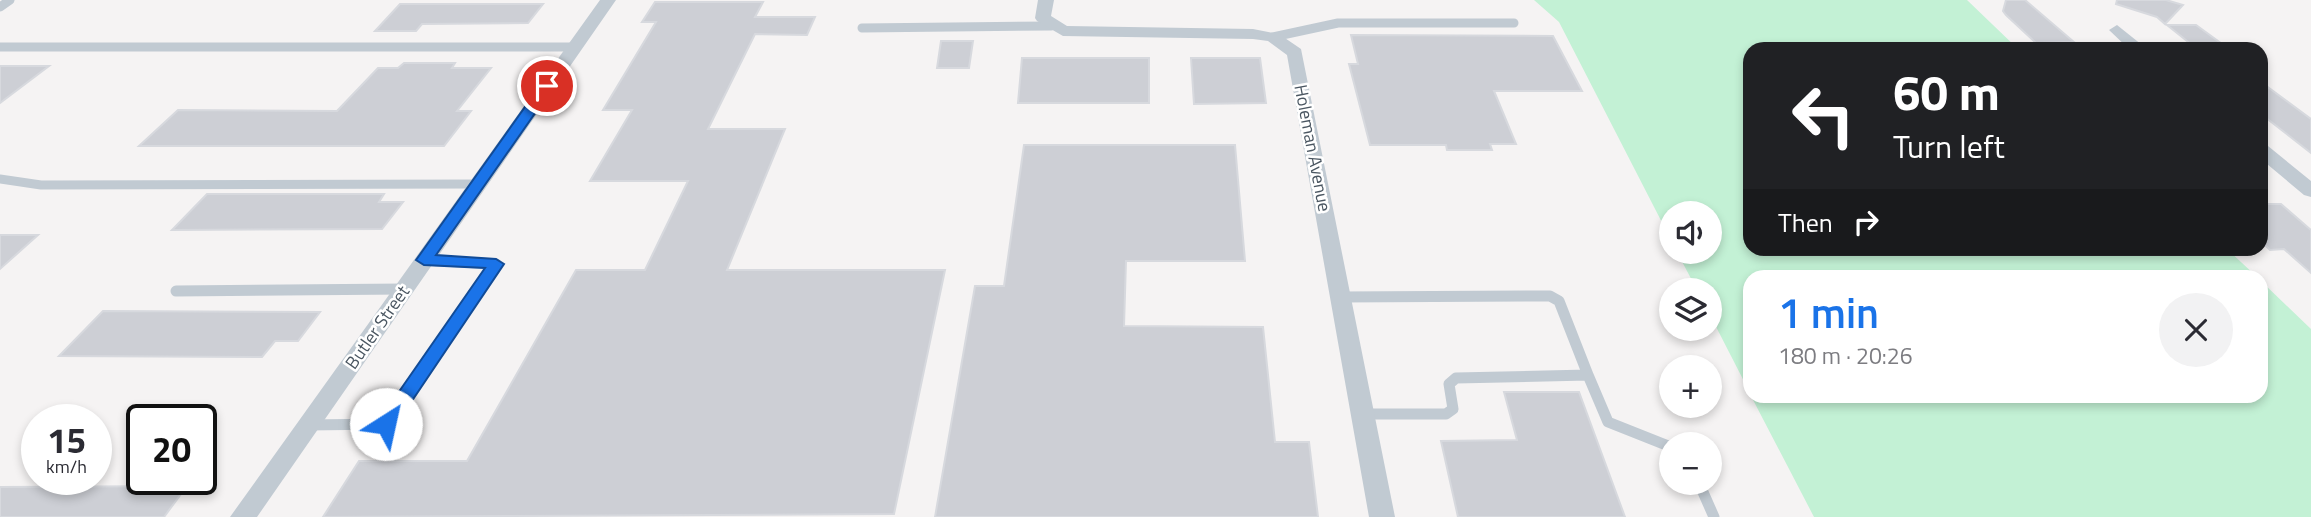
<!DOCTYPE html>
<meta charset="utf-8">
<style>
:root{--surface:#fff;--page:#f2f2f3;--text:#2b2b33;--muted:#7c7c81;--accent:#1a73e8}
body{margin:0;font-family:"Titillium Web",sans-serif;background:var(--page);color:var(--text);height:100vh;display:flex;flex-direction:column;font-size:26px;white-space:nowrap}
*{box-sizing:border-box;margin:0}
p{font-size:23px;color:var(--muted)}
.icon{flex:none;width:38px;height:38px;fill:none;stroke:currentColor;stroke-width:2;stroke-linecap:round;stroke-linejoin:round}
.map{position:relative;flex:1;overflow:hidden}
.sheet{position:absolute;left:1743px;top:270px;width:525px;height:133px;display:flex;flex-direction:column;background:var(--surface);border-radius:21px;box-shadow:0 4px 10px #0003}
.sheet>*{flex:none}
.top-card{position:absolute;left:1743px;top:42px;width:525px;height:214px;border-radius:21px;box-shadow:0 4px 10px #0003;background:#202124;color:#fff;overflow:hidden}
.controls{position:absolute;left:1659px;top:201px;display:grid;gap:14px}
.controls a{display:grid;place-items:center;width:63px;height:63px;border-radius:50%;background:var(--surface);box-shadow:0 4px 10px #0003;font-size:35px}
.speed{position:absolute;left:21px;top:404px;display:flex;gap:14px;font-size:35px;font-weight:700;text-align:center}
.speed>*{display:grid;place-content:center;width:91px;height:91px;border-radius:50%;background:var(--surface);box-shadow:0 4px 10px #0003;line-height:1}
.speed small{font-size:18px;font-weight:400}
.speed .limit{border:4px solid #111;border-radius:10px;background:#fff;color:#111}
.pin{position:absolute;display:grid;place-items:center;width:60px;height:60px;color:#fff;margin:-30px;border:4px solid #fff;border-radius:50%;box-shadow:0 2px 7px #0007}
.me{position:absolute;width:77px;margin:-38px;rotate:35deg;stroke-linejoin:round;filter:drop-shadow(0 0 5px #0008)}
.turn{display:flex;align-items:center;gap:24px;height:147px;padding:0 35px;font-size:32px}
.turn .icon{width:91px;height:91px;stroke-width:2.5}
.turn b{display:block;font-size:49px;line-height:60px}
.then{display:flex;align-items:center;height:66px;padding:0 35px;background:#0003;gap:14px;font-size:26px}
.round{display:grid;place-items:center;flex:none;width:74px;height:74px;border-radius:37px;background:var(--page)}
.head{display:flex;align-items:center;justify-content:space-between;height:119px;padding:0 35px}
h1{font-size:42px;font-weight:600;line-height:52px;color:var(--accent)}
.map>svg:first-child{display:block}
.green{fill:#c3f1d5}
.building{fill:#cdcfd5;stroke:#d7d9de;stroke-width:2}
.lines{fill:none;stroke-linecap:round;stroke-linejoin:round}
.lane-far1{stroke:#c1cad2;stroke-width:9}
.lane{stroke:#c1cad2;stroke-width:11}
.street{fill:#c1cad2;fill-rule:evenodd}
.route{fill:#1a73e8;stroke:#114b97;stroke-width:2}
.labels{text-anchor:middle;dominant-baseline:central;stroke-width:5;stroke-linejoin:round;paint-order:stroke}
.street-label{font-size:18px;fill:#4a5661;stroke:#fff}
</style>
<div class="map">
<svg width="2311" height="517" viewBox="0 0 2311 517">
<rect width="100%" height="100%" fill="#f5f3f3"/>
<path class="green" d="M1534,0H1967L2018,49H1750V248L2227,249L2256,276H1750V393L1710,315V290H1697L1677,252H1710V214H1671V240L1559,22Z
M2261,281L2311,329V517H1814L1751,396H2261Z"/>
<path class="building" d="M2006,0H2025L2074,42L2036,43L2006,15L2003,11Z
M2117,0H2166L2183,5L2165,24L2157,17L2116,4Z
M655,2H763L755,17H815L807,35L755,34L708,129H785L727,270H945L894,514L323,517L359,461H467L576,270H645L688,181H590L632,110H603L656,22H642Z
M400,4H543L528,23L422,24L416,31H375Z
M2167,25H2196L2229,49H2197Z
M1351,35L1553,36L1582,91H1494L1516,144H1490L1492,150H1447L1446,145H1370L1349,64H1358Z
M941,41H973L969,68H937Z
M1022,58H1149V103H1018Z
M1191,58H1260L1266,103L1194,104Z
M404,63H455L452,68H491L457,111H471L444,146H139L178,110L337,111L378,68H398Z
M0,66H49L0,103Z
M2261,82L2311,119V153L2261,114Z
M1024,145H1235L1245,261H1126L1124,326L1263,327L1275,442H1309L1318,517H935L975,286H1004Z
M207,194H384L379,202H403L382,229L172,230Z
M2261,204H2281L2311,230V273L2284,249L2270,250L2261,241Z
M0,235H38L0,269Z
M103,311L320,312L298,341H275L262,357L59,356Z
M1504,392H1579L1625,517H1458L1441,441L1517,440Z
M187,486L164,517H0V487Z"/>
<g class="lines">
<path class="lane-far1" d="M0,7L10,0
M862,28L1051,26
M1273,37L1338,23H1514
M0,47H575
M0,179L41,185L477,184"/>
<path class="lane" d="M176,291L404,289
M1341,297L1550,296L1559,301L1588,375
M1363,414H1446L1453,409L1449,384L1456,378L1588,375L1608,422L1671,447
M308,425L386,424L496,264L424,260
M1699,483L1714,517"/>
<path class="street" d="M600,0H616L257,517H230Z
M1038,0H1054L1051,16L1067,26L1253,29L1279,34L1301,49L1395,517H1369L1287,55L1268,41L1253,39L1063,36L1037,21L1035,18Z
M2117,25L2147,49H2129L2109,30Z
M2261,144L2268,146L2311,181V197L2304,195L2261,159Z"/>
</g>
<path class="route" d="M547,82L554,86L436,255L496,259L504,264L393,429H380L377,424L380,419L485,268L424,265L416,260L542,83Z"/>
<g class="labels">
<g class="street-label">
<text transform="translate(1313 148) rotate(79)">Holeman Avenue</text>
<text transform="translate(377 327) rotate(-55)">Butler Street</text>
</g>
</g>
</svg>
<div class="controls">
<a><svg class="icon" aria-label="sound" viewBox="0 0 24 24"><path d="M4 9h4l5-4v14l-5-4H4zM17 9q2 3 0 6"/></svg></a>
<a><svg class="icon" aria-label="layers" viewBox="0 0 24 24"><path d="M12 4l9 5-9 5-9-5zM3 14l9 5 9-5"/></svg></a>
<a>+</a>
<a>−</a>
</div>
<div class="speed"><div>15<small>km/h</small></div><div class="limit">20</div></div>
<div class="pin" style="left:547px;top:86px;background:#d93025"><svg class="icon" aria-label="arrive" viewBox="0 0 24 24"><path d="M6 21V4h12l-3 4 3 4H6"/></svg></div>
<svg class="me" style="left:386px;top:424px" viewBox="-20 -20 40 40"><circle r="19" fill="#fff"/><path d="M0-13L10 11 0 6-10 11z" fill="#1a73e8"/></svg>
<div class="top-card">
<div class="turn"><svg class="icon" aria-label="left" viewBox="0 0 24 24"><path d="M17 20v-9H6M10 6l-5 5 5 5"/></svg><div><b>60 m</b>Turn left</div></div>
<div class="then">Then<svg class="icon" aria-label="right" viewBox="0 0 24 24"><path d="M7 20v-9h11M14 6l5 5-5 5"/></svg></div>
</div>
<section class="sheet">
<div class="head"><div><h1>1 min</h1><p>180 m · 20:26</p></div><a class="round"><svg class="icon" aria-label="close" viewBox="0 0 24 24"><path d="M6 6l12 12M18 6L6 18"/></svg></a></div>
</section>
</div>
